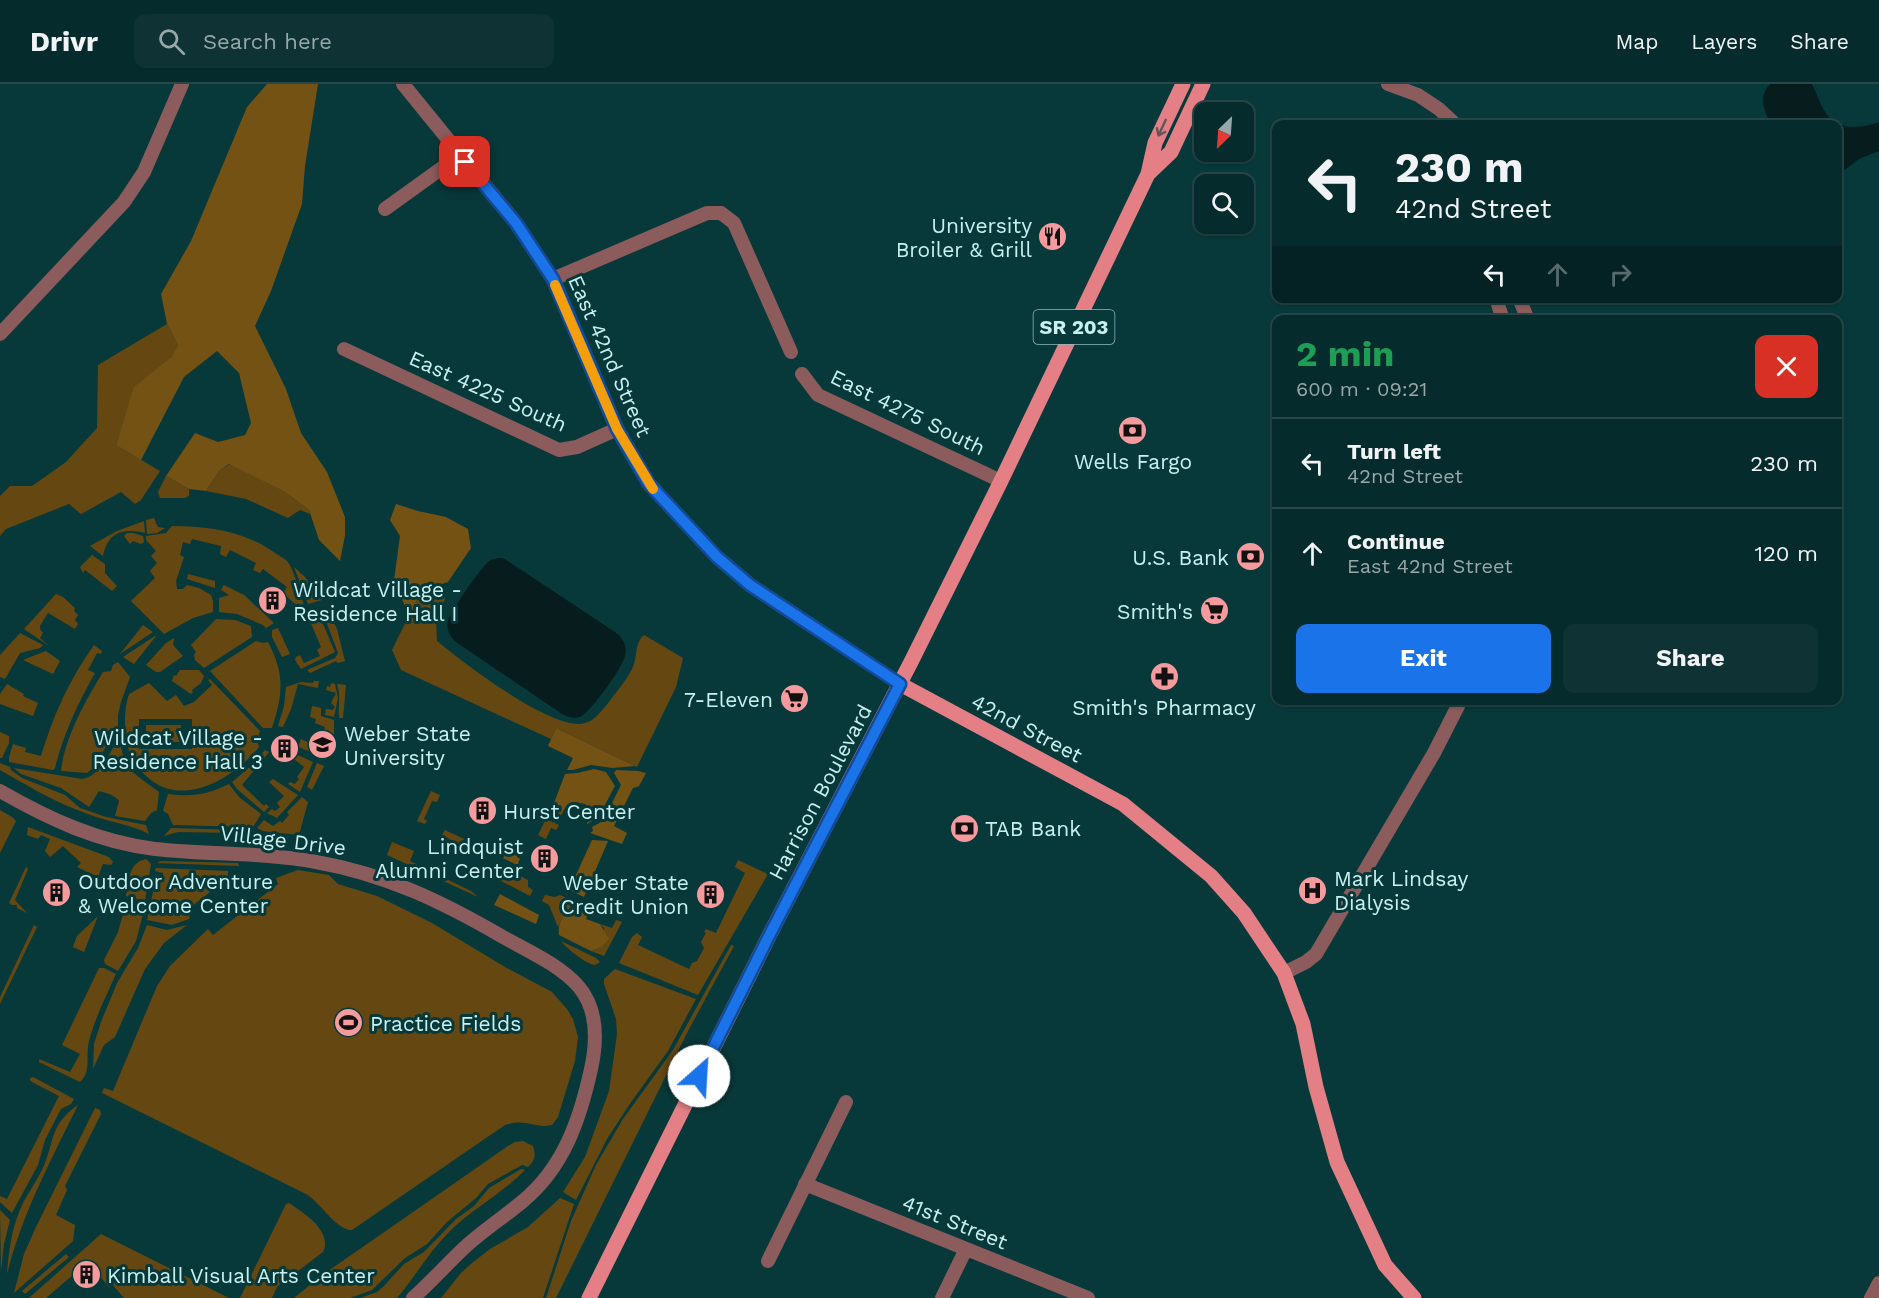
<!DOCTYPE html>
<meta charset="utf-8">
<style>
:root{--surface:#062b2c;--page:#0f3334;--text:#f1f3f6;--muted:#98a7a9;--line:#274748;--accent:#1a73e8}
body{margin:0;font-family:"Work Sans",sans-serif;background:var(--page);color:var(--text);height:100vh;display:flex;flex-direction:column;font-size:22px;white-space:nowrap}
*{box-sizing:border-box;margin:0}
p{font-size:20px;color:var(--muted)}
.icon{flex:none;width:33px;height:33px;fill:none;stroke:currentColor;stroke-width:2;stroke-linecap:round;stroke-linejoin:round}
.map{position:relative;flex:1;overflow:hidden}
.side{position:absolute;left:1272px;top:231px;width:570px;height:390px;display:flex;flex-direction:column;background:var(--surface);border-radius:12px;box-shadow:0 2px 4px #0004,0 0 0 2px var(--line)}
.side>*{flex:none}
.hud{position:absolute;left:1272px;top:36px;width:570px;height:183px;border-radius:12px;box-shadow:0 2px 4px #0004,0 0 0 2px var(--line);background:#062b2c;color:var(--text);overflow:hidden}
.needle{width:39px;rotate:205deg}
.fabs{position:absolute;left:1194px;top:18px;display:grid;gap:12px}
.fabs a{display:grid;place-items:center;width:60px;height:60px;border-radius:12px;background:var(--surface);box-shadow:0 2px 4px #0004,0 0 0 2px var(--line);font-size:30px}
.pin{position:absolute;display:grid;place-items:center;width:51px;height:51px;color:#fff;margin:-26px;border-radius:12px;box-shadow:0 3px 9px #0006}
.me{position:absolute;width:66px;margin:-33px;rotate:26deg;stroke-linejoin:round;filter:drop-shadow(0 0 4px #0008)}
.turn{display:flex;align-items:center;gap:21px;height:126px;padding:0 24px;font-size:27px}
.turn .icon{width:78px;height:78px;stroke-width:2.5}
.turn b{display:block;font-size:42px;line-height:51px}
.lanes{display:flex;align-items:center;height:57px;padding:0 24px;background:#0003;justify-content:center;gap:30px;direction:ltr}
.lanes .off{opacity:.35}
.round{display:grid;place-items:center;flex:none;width:63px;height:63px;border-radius:12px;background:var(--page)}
.headline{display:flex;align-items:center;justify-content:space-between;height:102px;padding:0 24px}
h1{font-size:36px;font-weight:700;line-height:45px;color:#1e9e55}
.cta{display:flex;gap:12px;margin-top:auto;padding:12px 24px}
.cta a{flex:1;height:69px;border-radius:12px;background:var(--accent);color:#fff;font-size:24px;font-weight:700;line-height:69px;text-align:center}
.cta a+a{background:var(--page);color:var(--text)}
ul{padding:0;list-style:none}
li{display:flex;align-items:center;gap:18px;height:90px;padding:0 24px;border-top:2px solid var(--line)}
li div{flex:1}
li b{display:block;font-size:22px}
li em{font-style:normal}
header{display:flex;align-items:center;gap:36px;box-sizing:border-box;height:84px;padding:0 30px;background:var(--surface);border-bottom:2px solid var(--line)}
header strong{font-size:28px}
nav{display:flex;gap:33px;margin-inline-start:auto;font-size:21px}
.search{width:420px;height:54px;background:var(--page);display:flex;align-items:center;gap:15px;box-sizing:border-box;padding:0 21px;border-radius:12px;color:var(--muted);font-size:22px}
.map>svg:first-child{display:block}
.green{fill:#654811;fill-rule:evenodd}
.forest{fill:#735214}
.water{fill:#061c1d}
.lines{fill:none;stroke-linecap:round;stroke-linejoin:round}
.minor{stroke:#8c5b5c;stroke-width:14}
.major{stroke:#e48085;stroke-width:15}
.oneway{stroke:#605558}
.route-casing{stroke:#114b97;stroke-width:15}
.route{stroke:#1a73e8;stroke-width:10}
.slow{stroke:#f59e0b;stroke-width:10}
.labels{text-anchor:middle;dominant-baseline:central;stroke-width:6;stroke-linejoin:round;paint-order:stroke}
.shield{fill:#08393a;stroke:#8fb9ba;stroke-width:1.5}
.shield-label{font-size:20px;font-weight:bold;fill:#c9f0f1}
.poi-label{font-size:21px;fill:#c9f0f1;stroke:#08393a;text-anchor:start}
.street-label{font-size:21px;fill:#c9f0f1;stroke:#08393a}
</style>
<header>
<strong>Drivr</strong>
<div class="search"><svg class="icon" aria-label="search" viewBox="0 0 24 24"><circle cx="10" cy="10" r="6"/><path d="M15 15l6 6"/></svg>Search here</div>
<nav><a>Map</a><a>Layers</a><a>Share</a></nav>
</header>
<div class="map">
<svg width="1879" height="1214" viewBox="0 0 1879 1214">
<rect width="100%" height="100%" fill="#08393a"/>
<path class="green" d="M167,240L178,261L171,273L135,303L116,361L160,387L141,416L135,420L121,408L81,430L69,420L6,445L0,452V412L10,402H32L66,378L97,344L98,281Z
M230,380L285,408L309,426L310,430L300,426L288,434L246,415L206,407L219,387Z
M166,392L189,405V412L185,414H160L158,408Z
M154,434L158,443L165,444L157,449L147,450L146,436Z
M144,437L145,449C123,444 108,448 103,472L90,462L117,447Z
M172,442C209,442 244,447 275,469C278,471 284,474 287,477C294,485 300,510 304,521L298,523L283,509L287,503L263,485L260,489L253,486L256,479L230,466L226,473L220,470L221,462L192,455L190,460L183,458L180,471L184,473L176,497L177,505H183L187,501L199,504L211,511L213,517V528L193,534L164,550L131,517L155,494L150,487L157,479L151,472L156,467L146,456V452L166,449Z
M127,449H133L143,452L144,458L141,460L133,457L130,460L124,452Z
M92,471L105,480V489L117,502L112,507L85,486L83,489L80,483Z
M294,483L305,493L322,516L308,520Z
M188,490L215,497V504L187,495Z
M224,501L244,511L274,539L266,544L263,541L237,530L219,528V514L229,511L221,506Z
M440,501L445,515L436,536L437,557C461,577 559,653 588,638C596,635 606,622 611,615C618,606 627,595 632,585C638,574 634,559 644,551L683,574L676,603L637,683L556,644L551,655L401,586L392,566L421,507Z
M56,510L63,513L75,524L74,527L78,531L75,536L78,540L75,545L48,529L40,542V545L43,549L40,554L49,562L24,545Z
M317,526L335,568L301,585L295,576L296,573L300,571L304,579L320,572L317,566L321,563L307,530Z
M328,527L337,545L345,577L338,579L336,577L310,589L307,586L335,574L338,569L323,529Z
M216,535L235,536L251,542L252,553L204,584L195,576L194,571L196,568L191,561Z
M143,541L153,548L120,570Z
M278,544L290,570L282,573L272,553V546Z
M20,549L43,561L40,564L20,569L5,595L0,593V571Z
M155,552H156L134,580L123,573Z
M174,554L173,561L183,572L160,588H156L146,581L166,559Z
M256,557L263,559L268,558C285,590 283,610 272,644H263L210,587Z
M94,561L102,567L101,570L97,569L88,586L95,589C78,619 63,651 55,684L53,686L9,678V673L13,660L26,664L25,668L41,672C53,632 69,596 94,561Z
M46,567L60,577L53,590L23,576Z
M118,578L130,593L121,618L118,631V643L93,684L87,689L61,687C65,652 86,616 103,588L111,587L113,581Z
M180,586H199L204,592L201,599L192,606L193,608L191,610L172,597L174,591L176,592Z
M210,595L260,647L257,656L259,663C234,694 182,726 146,692C140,686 132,678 130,670C128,665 128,660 127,656C124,640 124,625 129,610L149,599L167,617L176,611L184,622L194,618L212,601L208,596ZM139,635H192V665H139Z
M314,597H319L318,604L298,600L291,625L283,643L278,642L284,622L286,603L301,598L313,599Z
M331,599L335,600L338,614L334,633L325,631L326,625L333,626L335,623L331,619L336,609L326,606L327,602L330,603Z
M7,600L24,610L23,612L38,619L33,632L0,620V610Z
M337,600L346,601L343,634H339C338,622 341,612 337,600Z
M312,622L321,624V632L334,636V650L324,673L298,663L301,655L312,660L314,658L324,661L327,654L322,652L325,643L315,639L316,635L310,633Z
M146,641H181V658H146Z
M0,648L9,652V659L2,674H0Z
M119,655C126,689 134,689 159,708L157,726L151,729L145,737L115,732L119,717C115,711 106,709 99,707L89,723L61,704L21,690L14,684L82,695C99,693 109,669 119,655Z
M265,666L269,668L242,701L264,722L266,720L269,723L264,728L237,705L232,698L250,683Z
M291,668L313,678L300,708L288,700L290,698L295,700L299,695L297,693L304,683L289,671Z
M0,679L10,683L11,686L22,694L65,711L80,724L106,733L146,741L149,750C130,740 108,738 88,730C56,719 28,702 0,686Z
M317,679L324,682L312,706L307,703Z
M273,695L298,711L277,734L267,729L272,725L275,727L280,723L277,719L284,712L269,698Z
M229,700L239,713L261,730L253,743L173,741L168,730L163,727L168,710C193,713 206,711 229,700Z
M431,707L440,711L437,718L432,717L424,735L427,737L425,740L417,737Z
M302,713L308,718L299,751L263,747L257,744L264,736L273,742L280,737L282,739L289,731L287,728Z
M0,726L12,733L16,737L0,769Z
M546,735L559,741L556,746L551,744L546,755L538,751Z
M28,743L109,773L113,778L111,781L103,780L98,793L77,783L81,779L63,762L50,773L45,767L50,755L41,751L38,755L27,751Z
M171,744L240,746V749L178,748L164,752Z
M445,746L464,755L462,759L465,763L462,770L459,768L457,759L442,751Z
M392,758L414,767L410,777L471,807L478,813L387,771Z
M146,775L151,780L145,817L126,812C129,797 128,779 146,775Z
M738,776L768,790L698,911L619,879L632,853L637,849L642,853L638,861L689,885L692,879L697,877L704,864L701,858L706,849L704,848L706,845L716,849L745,789L735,783Z
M161,777L238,779L239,782L157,779Z
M26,783L28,785L15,816L27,829L17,824V821H12L9,819Z
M156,784L228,787V794L187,826L190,829L189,835L172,841L147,836L156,794L163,793V789L155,787Z
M504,784L528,796V803L533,806L530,812L501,797L500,793Z
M298,786L329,791L338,800L377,812L432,839L505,883L552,908L567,925L573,935L578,953L575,977L558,1033L552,1041C534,1045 527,1034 505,1041L352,1146C337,1147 320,1118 306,1110L102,1009L104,1004L113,1007L157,902L170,882L208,845L213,851L278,800L276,794Z
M545,811L555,813L560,811L585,822L581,829L562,834L558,843L549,821L542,817Z
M130,817L145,822L136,857L118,887L105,880L104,876L118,848L126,820Z
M98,832L84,868L73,863L77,852Z
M616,836L622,838L604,872L591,867L600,864L604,844L600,840L612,844Z
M34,841L37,843L0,920V913Z
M147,841L167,846L187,841L164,859L145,885L115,953L104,961L93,985L94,960L101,938L117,899L138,864Z
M561,857L596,874L600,878L595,881C586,880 566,864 561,857Z
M731,861L734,862L688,947L556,1214H546L571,1137L596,1081L623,1035L673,966Z
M99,884H104L116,890C106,912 95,934 89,957C85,972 92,987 80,998L39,978V975L70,988L80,970L62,961Z
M615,885L696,915L668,967L629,1021L607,1055L576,1116L563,1108L585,1073L609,1007L617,950L616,935L604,900V895Z
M33,993L74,1015L71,1020L61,1025L45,1056L38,1081L12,1129L0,1118V1112L7,1115L59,1012L32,998L30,996V994Z
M78,1021C51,1076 22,1130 7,1190C9,1164 12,1141 24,1117C30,1106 37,1096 43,1084C55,1057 49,1041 78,1021Z
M95,1024L100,1026L101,1030L65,1102L67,1106L56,1131L75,1141L73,1157L14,1209L24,1170L36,1143Z
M523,1057L533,1062C536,1071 535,1076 528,1083L522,1081L488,1100L476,1114L447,1138L427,1160L405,1174L372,1206L350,1214H294L321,1192L508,1062L515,1058Z
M521,1085L525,1086C502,1110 472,1125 449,1148C429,1168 415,1193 397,1214H360L377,1208L383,1203L404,1180L424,1168L456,1135L474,1122L489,1104Z
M560,1114L574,1120L543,1214H441L461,1189L472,1179L490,1165L528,1143Z
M289,1119C304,1129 333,1147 323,1168L277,1203L272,1214H240L286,1120Z
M0,1126L10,1136L4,1160L1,1187Z
M101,1150L229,1214H124L112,1200L109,1203L88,1178L46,1214H29Z
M66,1170L69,1173L25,1210L22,1207Z"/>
<path class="forest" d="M267,0H318L305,82L302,120L271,207L255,242L286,305L301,349L327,388L345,433V452L340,477L319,456L309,426L285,408L229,380L219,387L206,407L189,405L166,392L195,349L218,358L245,351L251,339L239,289L217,267L184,293L141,376L116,361L134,303L171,273L178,261L167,240L161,210L191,157L247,23Z
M396,420L418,427L446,433L468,445L471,464L448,498L421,507L409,532L394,496L400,452L390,436Z
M556,644L635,682L612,684L591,681L573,686H567L573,674L548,662Z
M594,685L606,688L615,702L598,734L587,740L590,727L585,720L574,718L567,721L558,736L549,732L565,690L577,689Z
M616,686L638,687L646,689L639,702L633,704L614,742L627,749L622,760L590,749L593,747L592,743L603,737L621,701L614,689Z
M592,756L608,757L584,813L569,806Z
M509,765L519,767L517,773L520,775L518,779L520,781L517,787L514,785L515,780L503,774Z
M500,810L539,831L536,840L494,821Z
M585,822L592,824L586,835L600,840L609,855L600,864L591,867L559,851C558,842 560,835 567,829H581Z"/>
<path class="water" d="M1770,0H1812C1816,8 1819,18 1824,26C1835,47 1861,45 1879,38V67L1859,75L1838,91V40H1771C1764,27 1758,13 1770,0Z
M503,474L618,550C624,556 627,563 625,572C623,583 590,629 580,633C574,635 568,633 562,630L456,558C450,553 446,545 448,537C450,528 482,482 489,477C494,474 498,474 503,474Z"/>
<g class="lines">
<path class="minor" d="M403,0L516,139L553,195L617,345L649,400L717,473L750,501L900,600
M1388,0L1418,11L1439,25L1455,40
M385,125L460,71
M553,195L707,129H721L734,139L791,268
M1496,214L1503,236
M1519,214L1528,236
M0,250L124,118L144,88L182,0
M344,265L559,366L577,363L617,345
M802,290L818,311L1001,397
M0,707C49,735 98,758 155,765C208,771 263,768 316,778C385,790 443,818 503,853C528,867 560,881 579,903C598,926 597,958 591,985C580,1035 564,1083 523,1117C504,1133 482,1147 464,1164C447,1180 431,1198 413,1214
M1284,889L1306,878L1316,870L1434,669L1461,616
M805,1100L1088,1214
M768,1177L846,1018
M942,1214L966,1165
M1871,1214L1879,1199"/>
<path class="major" d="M1148,90L1171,68L1203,0
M900,600L1123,720L1211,792L1244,829L1284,889L1303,940L1316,1003L1337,1078L1385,1181L1414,1214
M589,1214L771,848L911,578L1001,397L1148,90L1155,59L1183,0"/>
</g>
<defs><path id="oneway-shaft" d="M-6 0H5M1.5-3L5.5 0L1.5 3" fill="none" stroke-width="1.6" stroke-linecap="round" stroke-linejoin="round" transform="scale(1.5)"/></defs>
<use class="oneway" href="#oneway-shaft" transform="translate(1162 44) rotate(115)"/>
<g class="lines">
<defs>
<path id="route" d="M465,78L516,139L553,195L617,345L649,400L717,473L750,501L900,600L771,848L699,992"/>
</defs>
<use href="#route" class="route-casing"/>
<use href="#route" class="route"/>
<path class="slow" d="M555,201L617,345L653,405"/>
</g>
<defs>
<symbol id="restaurant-disc" viewBox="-11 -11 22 22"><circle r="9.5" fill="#f59b9d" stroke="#08393a"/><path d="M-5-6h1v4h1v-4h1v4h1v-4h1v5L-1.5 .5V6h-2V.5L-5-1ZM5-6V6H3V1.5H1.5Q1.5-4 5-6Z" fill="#111"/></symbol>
<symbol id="bank-disc" viewBox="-11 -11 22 22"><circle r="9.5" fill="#f59b9d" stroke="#08393a"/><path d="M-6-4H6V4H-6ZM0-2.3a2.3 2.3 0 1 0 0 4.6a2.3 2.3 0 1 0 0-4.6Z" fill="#111"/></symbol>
<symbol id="building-disc" viewBox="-11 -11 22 22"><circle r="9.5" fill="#f59b9d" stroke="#08393a"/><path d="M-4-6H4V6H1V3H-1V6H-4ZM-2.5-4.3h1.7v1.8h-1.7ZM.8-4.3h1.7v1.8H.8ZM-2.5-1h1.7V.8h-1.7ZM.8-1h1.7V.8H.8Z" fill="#111"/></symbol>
<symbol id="supermarket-disc" viewBox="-11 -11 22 22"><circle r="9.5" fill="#f59b9d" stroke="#08393a"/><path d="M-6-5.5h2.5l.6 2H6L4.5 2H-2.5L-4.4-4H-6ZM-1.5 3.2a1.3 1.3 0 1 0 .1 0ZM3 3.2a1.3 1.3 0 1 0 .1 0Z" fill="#111"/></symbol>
<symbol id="pharmacy-disc" viewBox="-11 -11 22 22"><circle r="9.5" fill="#f59b9d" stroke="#08393a"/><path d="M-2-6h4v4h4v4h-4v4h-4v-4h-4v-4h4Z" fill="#111"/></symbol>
<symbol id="university-disc" viewBox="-11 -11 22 22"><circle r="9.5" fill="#f59b9d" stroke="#08393a"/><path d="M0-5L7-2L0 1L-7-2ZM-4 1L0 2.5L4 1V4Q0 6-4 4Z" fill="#111"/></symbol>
<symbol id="hospital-disc" viewBox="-11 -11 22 22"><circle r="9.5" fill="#f59b9d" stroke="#08393a"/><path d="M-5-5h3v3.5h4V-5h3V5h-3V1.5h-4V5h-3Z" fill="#111"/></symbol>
<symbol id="stadium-disc" viewBox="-11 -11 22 22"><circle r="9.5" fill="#f59b9d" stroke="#08393a"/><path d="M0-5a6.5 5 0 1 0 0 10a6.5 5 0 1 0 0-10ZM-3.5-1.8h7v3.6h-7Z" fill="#111"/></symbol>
</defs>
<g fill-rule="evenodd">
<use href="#restaurant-disc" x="1036" y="136" width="33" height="33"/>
<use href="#bank-disc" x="1116" y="330" width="33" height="33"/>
<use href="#bank-disc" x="1234" y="456" width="33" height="33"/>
<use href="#building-disc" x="256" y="500" width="33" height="33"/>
<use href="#supermarket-disc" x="1198" y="510" width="33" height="33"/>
<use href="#pharmacy-disc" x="1148" y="576" width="33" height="33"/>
<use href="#supermarket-disc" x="778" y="598" width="33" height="33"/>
<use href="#university-disc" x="306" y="644" width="33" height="33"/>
<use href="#building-disc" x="268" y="648" width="33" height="33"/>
<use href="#building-disc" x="466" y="710" width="33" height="33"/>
<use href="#bank-disc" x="948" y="728" width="33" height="33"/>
<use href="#building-disc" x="528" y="758" width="33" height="33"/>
<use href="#hospital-disc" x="1296" y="790" width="33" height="33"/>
<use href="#building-disc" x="40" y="792" width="33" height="33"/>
<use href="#building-disc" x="694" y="794" width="33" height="33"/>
<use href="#stadium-disc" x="332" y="922" width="33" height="33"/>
<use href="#building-disc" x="70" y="1174" width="33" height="33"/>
</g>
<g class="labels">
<rect class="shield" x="1033.5" y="226" width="81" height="34" rx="4.5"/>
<g class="shield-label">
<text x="1074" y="243">SR 203</text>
</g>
<g class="poi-label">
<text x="1032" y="141" text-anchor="end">University<tspan x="1032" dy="24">Broiler &amp; Grill</tspan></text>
<text x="1133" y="377" text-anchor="middle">Wells Fargo</text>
<text x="1229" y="473" text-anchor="end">U.S. Bank</text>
<text x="293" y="505">Wildcat Village -<tspan x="293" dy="24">Residence Hall I</tspan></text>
<text x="1193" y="527" text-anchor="end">Smith's</text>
<text x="773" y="615" text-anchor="end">7-Eleven</text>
<text x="1164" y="623" text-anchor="middle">Smith's Pharmacy</text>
<text x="344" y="649">Weber State<tspan x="344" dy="24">University</tspan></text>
<text x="263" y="653" text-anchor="end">Wildcat Village -<tspan x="263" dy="24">Residence Hall 3</tspan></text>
<text x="503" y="727">Hurst Center</text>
<text x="985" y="744">TAB Bank</text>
<text x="523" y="762" text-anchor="end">Lindquist<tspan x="523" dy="24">Alumni Center</tspan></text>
<text x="1334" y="794">Mark Lindsay<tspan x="1334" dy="24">Dialysis</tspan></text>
<text x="78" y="797">Outdoor Adventure<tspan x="78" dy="24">&amp; Welcome Center</tspan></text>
<text x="689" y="798" text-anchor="end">Weber State<tspan x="689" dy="24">Credit Union</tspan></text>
<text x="370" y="939">Practice Fields</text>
<text x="107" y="1191">Kimball Visual Arts Center</text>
</g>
<g class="street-label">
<text transform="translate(610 272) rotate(66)">East 42nd Street</text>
<text transform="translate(488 307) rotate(24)">East 4225 South</text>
<text transform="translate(908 328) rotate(26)">East 4275 South</text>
<text transform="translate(1027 644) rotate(28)">42nd Street</text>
<text transform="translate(820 708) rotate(-62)">Harrison Boulevard</text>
<text transform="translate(283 756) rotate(7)">Village Drive</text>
<text transform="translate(955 1138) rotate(22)">41st Street</text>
</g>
</g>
</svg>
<div class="fabs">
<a><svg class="needle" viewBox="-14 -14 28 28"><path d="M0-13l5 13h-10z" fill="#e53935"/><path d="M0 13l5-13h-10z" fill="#98a7a9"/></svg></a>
<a><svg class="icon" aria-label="search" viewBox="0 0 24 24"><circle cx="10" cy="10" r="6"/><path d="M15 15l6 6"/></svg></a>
</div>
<div class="pin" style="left:465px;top:78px;background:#d93025"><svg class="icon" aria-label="arrive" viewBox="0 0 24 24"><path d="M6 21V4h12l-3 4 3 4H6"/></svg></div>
<svg class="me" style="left:699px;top:992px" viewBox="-20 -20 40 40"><circle r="19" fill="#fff"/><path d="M0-13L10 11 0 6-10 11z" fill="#1a73e8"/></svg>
<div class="hud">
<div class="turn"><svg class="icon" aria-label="left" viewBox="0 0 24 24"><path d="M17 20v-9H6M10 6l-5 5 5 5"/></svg><div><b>230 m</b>42nd Street</div></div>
<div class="lanes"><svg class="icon" aria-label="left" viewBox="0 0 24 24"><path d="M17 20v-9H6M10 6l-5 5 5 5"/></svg><svg class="icon off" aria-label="ahead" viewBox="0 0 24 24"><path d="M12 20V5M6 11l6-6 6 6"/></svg><svg class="icon off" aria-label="right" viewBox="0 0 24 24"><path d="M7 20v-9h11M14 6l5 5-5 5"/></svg></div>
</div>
<section class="side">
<div class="headline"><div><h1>2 min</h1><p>600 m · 09:21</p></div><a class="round" style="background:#d93025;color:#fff"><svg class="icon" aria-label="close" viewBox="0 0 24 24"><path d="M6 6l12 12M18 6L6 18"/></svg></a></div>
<ul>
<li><svg class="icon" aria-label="left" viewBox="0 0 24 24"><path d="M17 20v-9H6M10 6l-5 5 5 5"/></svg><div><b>Turn left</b><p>42nd Street</p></div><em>230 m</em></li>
<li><svg class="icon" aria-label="ahead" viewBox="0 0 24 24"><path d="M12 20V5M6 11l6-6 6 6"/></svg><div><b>Continue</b><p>East 42nd Street</p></div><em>120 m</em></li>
</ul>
<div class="cta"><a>Exit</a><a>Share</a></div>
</section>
</div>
